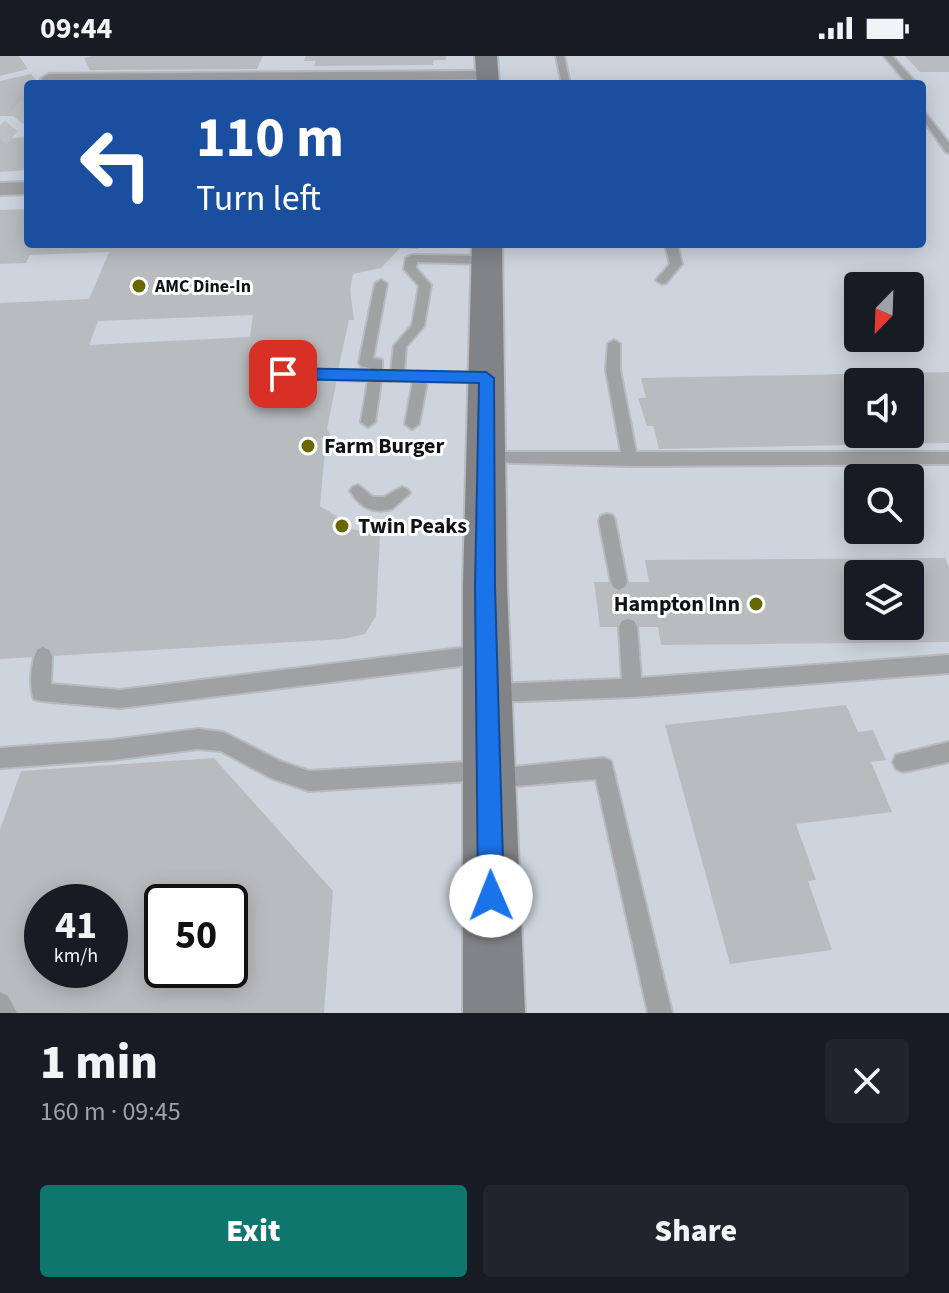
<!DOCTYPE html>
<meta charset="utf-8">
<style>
:root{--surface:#171b24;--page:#20242c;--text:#f1f3f6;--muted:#9ea1a6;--accent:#0f766e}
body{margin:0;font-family:"Source Sans 3",sans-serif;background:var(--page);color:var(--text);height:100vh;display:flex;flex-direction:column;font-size:30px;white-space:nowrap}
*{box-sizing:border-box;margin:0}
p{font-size:26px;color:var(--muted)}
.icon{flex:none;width:44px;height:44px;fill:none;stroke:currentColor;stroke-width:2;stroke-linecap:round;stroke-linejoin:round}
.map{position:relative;height:957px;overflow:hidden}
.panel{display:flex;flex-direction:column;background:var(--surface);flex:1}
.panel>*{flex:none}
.banner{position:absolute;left:24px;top:24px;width:902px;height:168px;border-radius:8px;box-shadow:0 4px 20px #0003;background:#1a4fa0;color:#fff;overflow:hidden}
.needle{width:52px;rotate:203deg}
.tools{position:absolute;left:844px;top:216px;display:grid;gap:16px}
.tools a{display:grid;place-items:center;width:80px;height:80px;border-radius:8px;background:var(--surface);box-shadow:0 4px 20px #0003;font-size:40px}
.speed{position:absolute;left:24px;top:828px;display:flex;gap:16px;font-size:40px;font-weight:700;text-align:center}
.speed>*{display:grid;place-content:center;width:104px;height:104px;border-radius:50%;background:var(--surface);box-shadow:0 4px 20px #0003;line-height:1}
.speed small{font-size:20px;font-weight:400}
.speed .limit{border:4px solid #111;border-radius:12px;background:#fff;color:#111}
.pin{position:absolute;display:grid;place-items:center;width:68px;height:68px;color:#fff;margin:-34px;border-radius:16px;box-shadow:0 4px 12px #0006}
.me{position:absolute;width:88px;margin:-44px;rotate:359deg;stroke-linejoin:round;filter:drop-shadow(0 0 6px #0008)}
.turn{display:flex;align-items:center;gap:28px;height:168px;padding:0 40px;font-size:36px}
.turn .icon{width:104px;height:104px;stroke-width:2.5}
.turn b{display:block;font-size:56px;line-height:68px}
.round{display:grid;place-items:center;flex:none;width:84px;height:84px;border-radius:8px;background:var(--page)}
.headline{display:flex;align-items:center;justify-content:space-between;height:136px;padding:0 40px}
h1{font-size:48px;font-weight:800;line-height:60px}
.primary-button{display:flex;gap:16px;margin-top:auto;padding:16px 40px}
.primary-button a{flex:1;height:92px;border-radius:8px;background:var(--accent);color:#fff;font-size:32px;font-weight:800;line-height:92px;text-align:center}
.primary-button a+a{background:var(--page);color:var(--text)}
.status{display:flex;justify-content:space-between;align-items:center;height:56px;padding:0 40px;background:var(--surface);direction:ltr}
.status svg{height:22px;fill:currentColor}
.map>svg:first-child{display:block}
.built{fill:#cdd4de;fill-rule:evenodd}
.building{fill:#b9bcbf;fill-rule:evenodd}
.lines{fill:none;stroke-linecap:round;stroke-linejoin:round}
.minor-tunnel{stroke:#bec0c4;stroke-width:17;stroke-dasharray:17 9;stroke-linecap:butt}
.service-casing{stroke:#b7babe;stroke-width:4}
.minor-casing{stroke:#b7babe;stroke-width:4}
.secondary-casing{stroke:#b7babe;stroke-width:4}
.service{fill:#a0a1a3;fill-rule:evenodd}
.minor{fill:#a0a1a3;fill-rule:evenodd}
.secondary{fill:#828386;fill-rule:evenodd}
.route{fill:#1a73e8;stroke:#114b97;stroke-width:2}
.poi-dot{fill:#696700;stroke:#fff;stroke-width:3}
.labels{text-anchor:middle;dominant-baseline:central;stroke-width:6;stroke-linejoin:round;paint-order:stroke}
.far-poi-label{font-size:18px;font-weight:bold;fill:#111213;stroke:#fff;text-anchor:start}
.poi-label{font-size:22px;font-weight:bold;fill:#111213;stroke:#fff;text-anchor:start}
</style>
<div class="status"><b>09:44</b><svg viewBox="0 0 49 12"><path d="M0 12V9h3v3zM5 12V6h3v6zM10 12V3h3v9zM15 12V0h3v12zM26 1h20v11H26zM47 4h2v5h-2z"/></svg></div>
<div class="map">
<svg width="949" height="957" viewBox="0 0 949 957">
<rect width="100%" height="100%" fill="#dcdfe3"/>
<path class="built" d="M0,0H949V957H0ZM28,28H922V188H28ZM858,230H910V282H858ZM858,326H910V378H858ZM858,422H910V474H858ZM858,518H910V570H858ZM42,846H110V914H42ZM162,846H230V914H162Z"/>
<path class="building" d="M0,0H19L28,13L0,20Z
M92,0H263L257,13L90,14L84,2Z
M306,0H446V4H434L433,9L314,10L316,5H304Z
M905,0H949V16H920Z
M31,18L39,28H28V60H0V25Z
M28,81V114L0,116V83Z
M28,153V188H419L418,193L400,192L381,212L353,218L350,234L354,264H349L338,314L302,313L300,323H337L327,373L330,378L324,404L320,450L343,464L346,472L380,479L376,560L365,578L343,583L0,603V247L89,243L109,196L30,199L26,207L0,208V154ZM253,259L250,281L89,289L98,265Z
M949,316V387L659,393L653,370H647L638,342H646L641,322ZM858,326H910V378H858Z
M945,502L949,511V586L661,589L658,571H600L594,526H649L645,504ZM858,518H910V570H858Z
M846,649L858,676L873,674L886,704L871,706L892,756L796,768L816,824L808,825L832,894L730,908L665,669Z
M214,702L333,835L324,957H0V774L21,715ZM42,846H110V914H42ZM162,846H230V914H162Z"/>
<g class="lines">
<path class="minor-tunnel" d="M0,83L28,49"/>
<defs>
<path id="service" d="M556,0H564L570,28H562Z
M884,0H892L917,28H908Z
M922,53L949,87V97L946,96L922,62Z
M665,188H677L682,208L666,227L662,228L656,224L670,208Z
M412,199L487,200L493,204L487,208L417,206L416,212L431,229L424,270L406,291L404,316L486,317L491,319V325L427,326L419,368L412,373L405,368L413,325H381L375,366L368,371L361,366L368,325L261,321V315L266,313L369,315L370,312L361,310L359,307L375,228L381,224L387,228L373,302L382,304V315H391L394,290L412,269L419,230L404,213L406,202Z
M614,284L620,288V314L636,396H949V408L630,410L480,406L478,402L485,396H621L606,314L608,288Z
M358,429L373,441H384L402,431L407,433L410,437L392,453C373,458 361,452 350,435L353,431Z
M607,458L613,460L615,465L627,526L625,531L619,534L613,531L611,526L599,465L601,460Z
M628,563L634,565L637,571L641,622L949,599V617L632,641L493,646L486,644L484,637L486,630L493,628L622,623L619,571L622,565Z
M485,589L491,592L494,598L491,604L485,607L120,652L41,645L34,643C29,630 31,607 37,594L43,591L49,594L52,600L51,628L120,634Z
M198,673L223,676L282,706L309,715L483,705L490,708L492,713L604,702L611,705L672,957H648L596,723L494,732L487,729L485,724L309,735L271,722L221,695L198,693L112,704L0,712V692L112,684Z
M949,686V706L903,716L896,713L893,706L896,699Z
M0,936L8,940L17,957H0Z"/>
<path id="minor" d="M488,15L494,17V23L49,28L41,23L49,18Z
M28,126V138L0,139V127Z"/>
<path id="secondary" d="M475,0H497L499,28H477Z
M472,188H502L507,530L525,957H463V530Z"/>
</defs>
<use href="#service" class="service-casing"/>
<use href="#minor" class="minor-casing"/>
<use href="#secondary" class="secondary-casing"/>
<use href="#service" class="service"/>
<use href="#minor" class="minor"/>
<use href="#secondary" class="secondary"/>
</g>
<path class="route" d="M283,312L486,316L494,322L495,530L504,840L500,849L491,852L482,849L478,840L475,530L479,327L283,323L276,318Z"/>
<g class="poi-dot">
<circle cx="139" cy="230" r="8"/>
<circle cx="308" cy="390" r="8"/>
<circle cx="342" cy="470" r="8"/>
<circle cx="756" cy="548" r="8"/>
</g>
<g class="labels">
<g class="far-poi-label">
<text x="155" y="230">AMC Dine-In</text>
</g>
<g class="poi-label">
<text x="324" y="390">Farm Burger</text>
<text x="358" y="470">Twin Peaks</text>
<text x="740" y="548" text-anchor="end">Hampton Inn</text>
</g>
</g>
</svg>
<div class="tools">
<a><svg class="needle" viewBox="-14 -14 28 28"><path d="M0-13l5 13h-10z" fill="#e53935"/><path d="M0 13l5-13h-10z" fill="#9ea1a6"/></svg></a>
<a><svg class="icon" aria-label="sound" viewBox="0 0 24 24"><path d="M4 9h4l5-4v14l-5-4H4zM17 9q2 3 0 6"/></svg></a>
<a><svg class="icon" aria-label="search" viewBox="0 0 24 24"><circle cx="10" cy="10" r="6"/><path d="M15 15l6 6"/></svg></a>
<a><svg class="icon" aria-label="layers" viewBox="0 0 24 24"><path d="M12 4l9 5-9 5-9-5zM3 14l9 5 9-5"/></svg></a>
</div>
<div class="speed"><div>41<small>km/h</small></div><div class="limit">50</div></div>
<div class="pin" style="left:283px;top:318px;background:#d93025"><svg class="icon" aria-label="arrive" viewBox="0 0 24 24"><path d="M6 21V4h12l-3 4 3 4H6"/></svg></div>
<svg class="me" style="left:491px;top:840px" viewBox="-20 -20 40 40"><circle r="19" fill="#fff"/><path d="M0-13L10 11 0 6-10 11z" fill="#1a73e8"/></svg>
<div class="banner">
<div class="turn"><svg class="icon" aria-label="left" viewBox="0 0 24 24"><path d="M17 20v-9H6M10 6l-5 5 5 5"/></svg><div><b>110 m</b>Turn left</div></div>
</div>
</div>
<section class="panel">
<div class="headline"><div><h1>1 min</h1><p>160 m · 09:45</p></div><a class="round"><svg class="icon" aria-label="close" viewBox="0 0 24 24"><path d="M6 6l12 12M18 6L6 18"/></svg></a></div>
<div class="primary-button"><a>Exit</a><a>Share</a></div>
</section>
